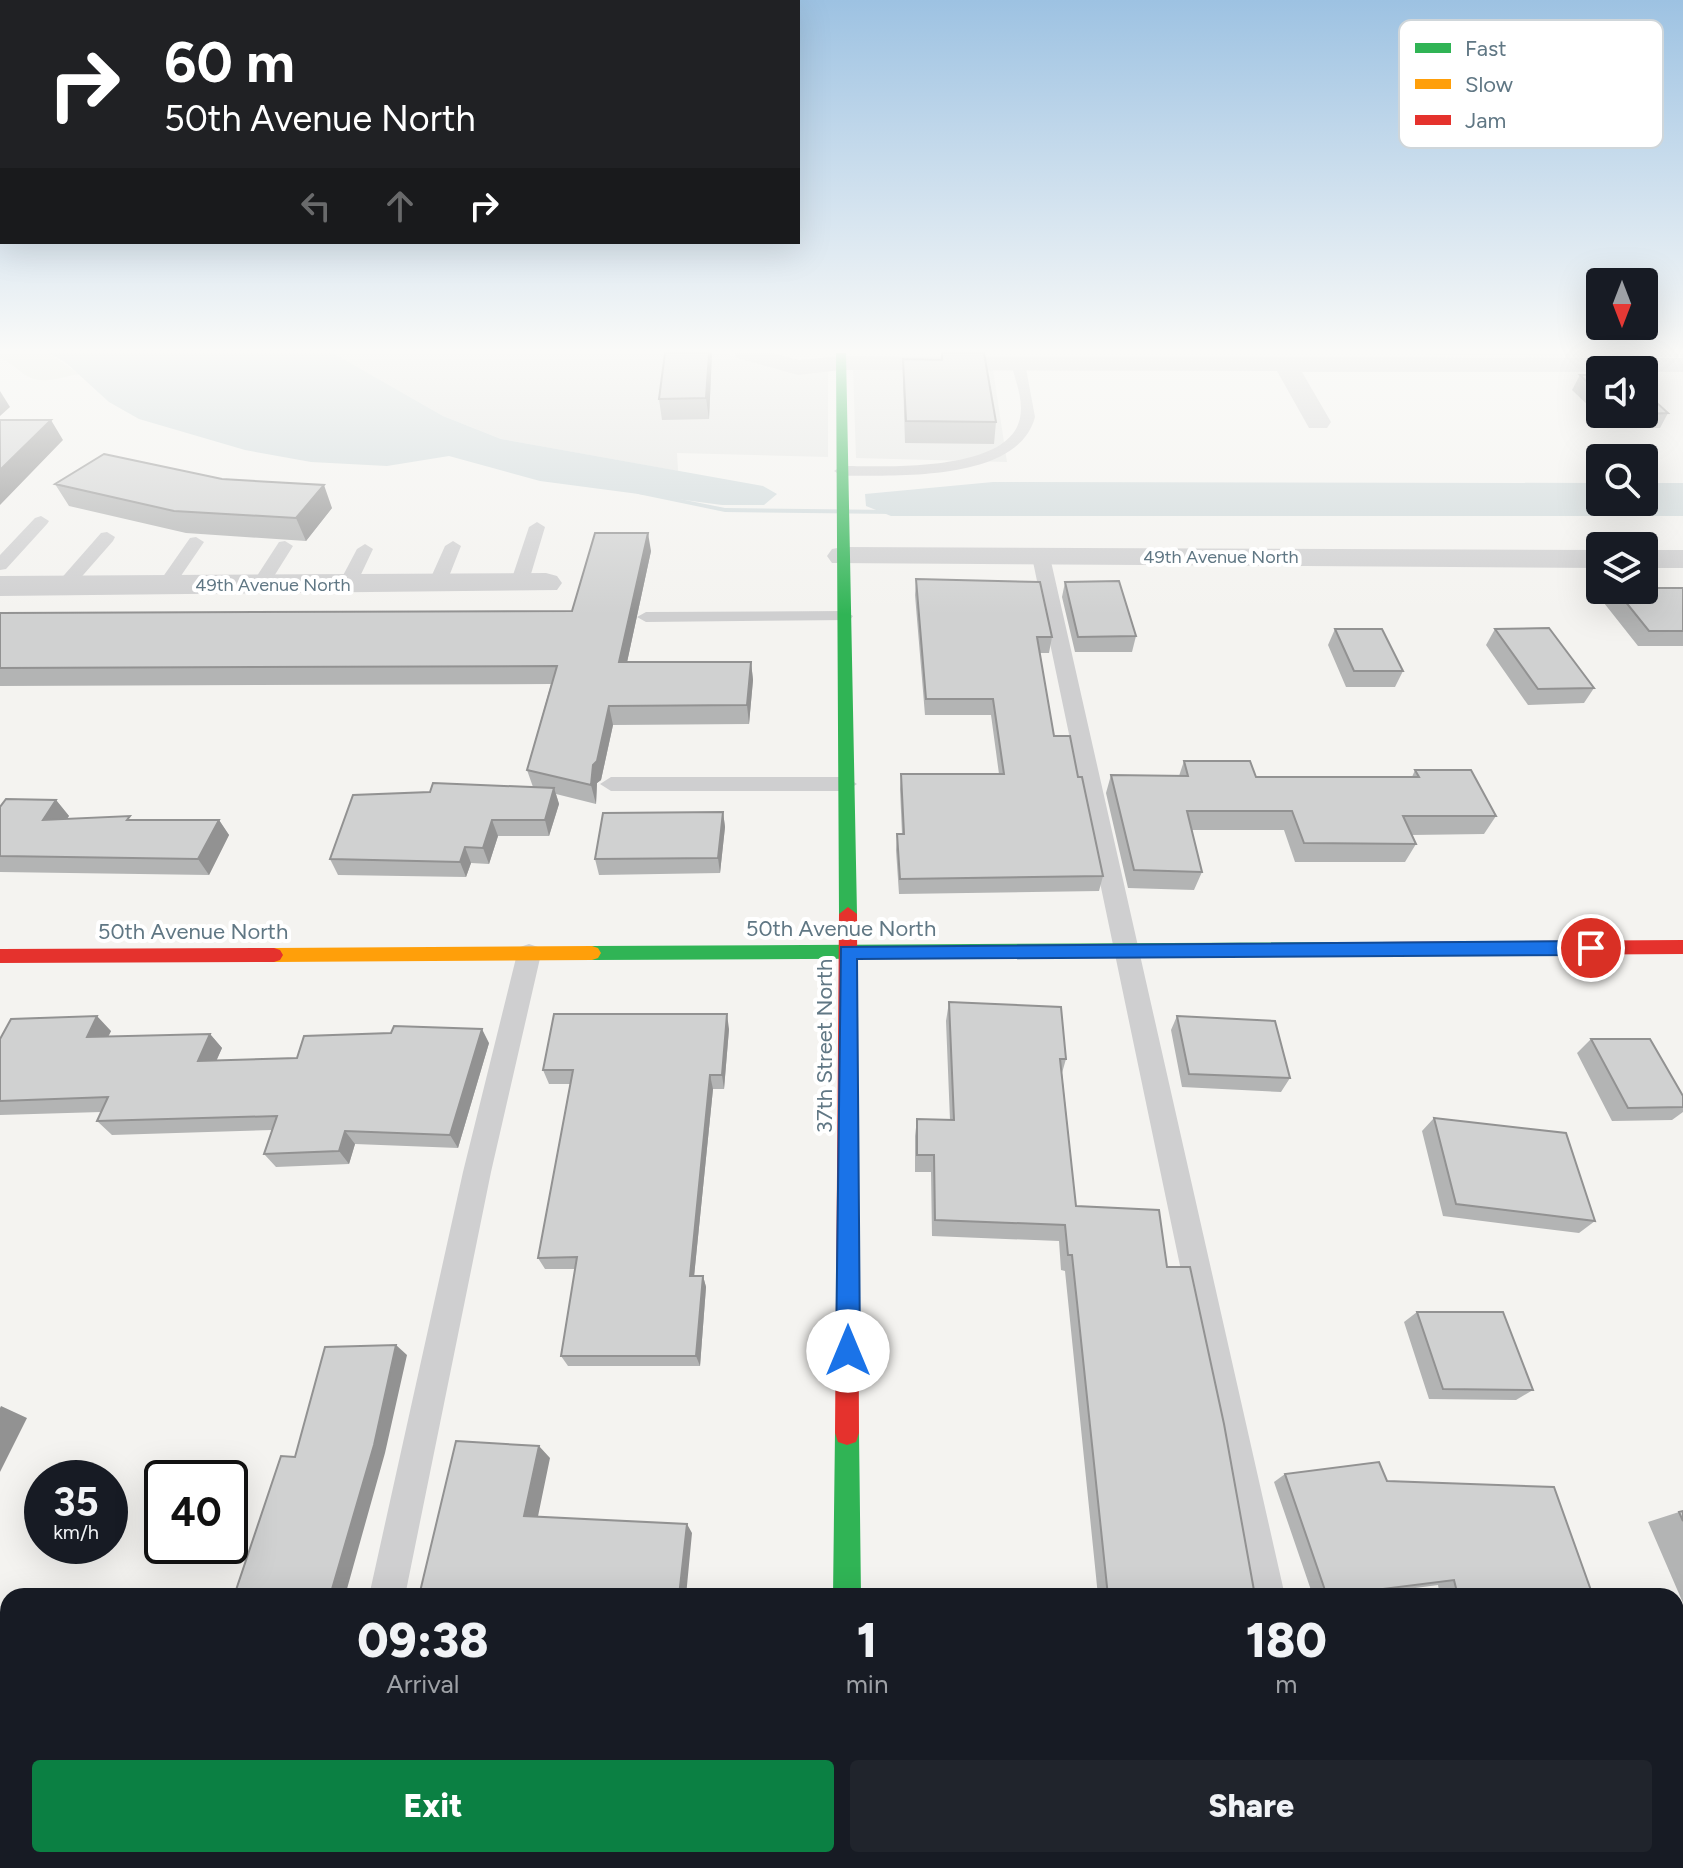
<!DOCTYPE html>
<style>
:root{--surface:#171b24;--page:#20242c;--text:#f1f3f6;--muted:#9ea1a6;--accent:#0b8043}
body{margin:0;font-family:Figtree,sans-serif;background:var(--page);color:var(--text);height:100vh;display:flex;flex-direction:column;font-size:30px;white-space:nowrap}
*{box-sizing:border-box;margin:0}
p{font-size:26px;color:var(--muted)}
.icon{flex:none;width:44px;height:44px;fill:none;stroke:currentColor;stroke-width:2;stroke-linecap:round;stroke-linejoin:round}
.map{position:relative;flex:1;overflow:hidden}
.panel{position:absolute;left:0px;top:1588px;width:1684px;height:280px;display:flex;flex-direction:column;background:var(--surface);border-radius:24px 24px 0 0;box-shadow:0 8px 32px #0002}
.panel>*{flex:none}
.guide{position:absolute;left:0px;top:0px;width:800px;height:244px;box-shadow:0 8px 32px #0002;background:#202124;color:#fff;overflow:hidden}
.needle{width:52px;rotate:180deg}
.fabs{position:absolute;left:1586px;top:268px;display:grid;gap:16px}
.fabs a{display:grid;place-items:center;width:72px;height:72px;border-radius:8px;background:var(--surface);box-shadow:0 8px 32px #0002;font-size:40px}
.speed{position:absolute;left:24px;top:1460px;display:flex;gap:16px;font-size:40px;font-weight:700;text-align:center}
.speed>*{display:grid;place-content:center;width:104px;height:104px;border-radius:50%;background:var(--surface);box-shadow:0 8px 32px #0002;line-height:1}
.speed small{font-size:20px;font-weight:400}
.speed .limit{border:4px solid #111;border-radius:12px;background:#fff;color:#111}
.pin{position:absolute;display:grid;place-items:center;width:68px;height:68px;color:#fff;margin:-34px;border:4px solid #fff;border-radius:50%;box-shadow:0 2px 8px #0007}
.me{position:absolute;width:88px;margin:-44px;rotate:0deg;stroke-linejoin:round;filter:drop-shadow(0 0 6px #0008)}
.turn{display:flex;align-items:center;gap:28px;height:168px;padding:0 32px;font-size:36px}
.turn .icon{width:104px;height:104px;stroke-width:2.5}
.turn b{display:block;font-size:56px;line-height:68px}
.lanes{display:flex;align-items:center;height:76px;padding:0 32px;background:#0003;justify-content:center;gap:40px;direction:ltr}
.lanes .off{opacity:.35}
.eta{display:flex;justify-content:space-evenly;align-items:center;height:136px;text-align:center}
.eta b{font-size:48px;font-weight:800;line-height:56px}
.button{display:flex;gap:16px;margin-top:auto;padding:16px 32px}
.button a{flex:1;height:92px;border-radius:8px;background:var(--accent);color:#fff;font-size:32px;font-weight:800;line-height:92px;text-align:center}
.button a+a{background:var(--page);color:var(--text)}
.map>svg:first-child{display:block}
.built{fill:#e4e5e3}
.green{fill:#e4e7de}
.water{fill:#ced8da}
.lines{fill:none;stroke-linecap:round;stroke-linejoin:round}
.stream{fill:#ced8da;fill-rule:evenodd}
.lane{fill:#cfcfd0;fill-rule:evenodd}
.street{fill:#cfcfd0;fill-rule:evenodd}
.fast{fill:#30b455;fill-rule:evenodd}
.slow{fill:#ff9f0a;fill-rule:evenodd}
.jam{fill:#e5322d;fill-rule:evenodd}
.wall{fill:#b3b4b4}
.shaded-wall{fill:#929292}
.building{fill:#d0d1d1;stroke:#929292;stroke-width:2}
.route{fill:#1a73e8;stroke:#114b97;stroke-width:2}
.labels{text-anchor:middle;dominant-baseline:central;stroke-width:8;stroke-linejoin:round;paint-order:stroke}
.far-street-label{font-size:18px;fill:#607784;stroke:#fff}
.street-label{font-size:22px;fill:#607784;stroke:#fff}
.key{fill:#fff;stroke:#cfd6da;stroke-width:2}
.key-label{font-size:22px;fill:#607784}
</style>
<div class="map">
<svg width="1683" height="1868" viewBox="0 0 1683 1868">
<rect width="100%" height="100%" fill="#f4f3f0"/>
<path class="built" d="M333,353H718L828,371V457L677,453L678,471L501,439L443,416Z
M1264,353H1683V357Z
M853,369L993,370L1007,462L856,458Z"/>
<path class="green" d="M0,353H48L79,374C63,377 42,385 27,376C17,370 12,363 0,358Z"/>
<path class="water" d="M48,353H333L443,416L501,439L763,486L777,494L764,505H722L540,481L449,456L387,466L311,462L245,450L139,419L109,402L65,362Z
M993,482L1600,483V502H1644V483H1683V516H891L866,506L865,494Z"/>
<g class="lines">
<path class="stream" d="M635,490L725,508L894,510L898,512L894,514L725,512L638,494L634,492Z"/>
<path class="lane" d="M1018,359L1025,363L1035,417C1018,483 894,475 842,476L834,471L842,466C883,466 1009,473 1020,418C1024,400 1015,380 1011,363Z
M41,516L49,521L47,524L6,569L0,570V555L35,518Z
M537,522L545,527L528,584L519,589L513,588L510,584L529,527Z
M107,532L115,537L113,541L70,590H58V582L101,533Z
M196,537L204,542L172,589H160V581L190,538Z
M285,541L293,546L266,589L260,590L254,589L251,585L279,542Z
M453,541L461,546L446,584L437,589L431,588L428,584L445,546Z
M365,544L373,549L356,585L347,590L341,589L338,585L357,549Z
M1041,552L1050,557L1285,1596H1249L1032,557Z
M844,611L853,616L850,620L646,622L637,617L646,612Z
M611,777H846L857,784L846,791H611L600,784Z
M529,944L538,947L541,954L491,1172L405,1596H369L463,1172L517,954L520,947Z
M299,1860H341L339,1868H297Z
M1306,1860H1348L1350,1868H1308Z"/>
<path class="street" d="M734,353H773L799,360L841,356L1683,358V372H1302L1331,422L1327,428H1309L1277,371L841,370L798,375L737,358Z
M843,547L1600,550V568L832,563L827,556L832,549Z
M1644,550H1683V568H1644Z
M546,573L557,576L562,583L557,590L0,596V576Z
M1676,1759H1683V1833H1676Z
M0,1764H8V1838H0Z"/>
<path class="fast" d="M836,353H846L857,914L848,921L839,914Z
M1379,942L1385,944L1388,949L1385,954L1379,956L592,960L586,958L583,953L586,948L592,946Z
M847,1421L856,1424L859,1433L861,1596H833L835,1433L838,1424Z"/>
<path class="slow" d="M592,946L598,948L601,953L598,958L592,960L274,962L268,960L265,955L268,950L274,948Z
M832,1860H862V1868H832Z"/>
<path class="jam" d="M848,907L857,914L859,1433L856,1442L847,1445L838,1442L835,1433L839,914Z
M1683,940V954L1379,956L1373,954L1370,949L1373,944L1379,942Z
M274,948L280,950L283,955L280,960L274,962L0,963V949Z"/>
</g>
<path class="wall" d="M712,353L709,419L662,420L659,399Z
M938,353H984L996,422L994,444L905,443L903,380V359L941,360L942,353Z
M1580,375H1600V414L1668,413L1660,428H1612L1572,390Z
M55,484L332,508L306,541L186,533L69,506Z
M651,551L627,662H751L753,680L749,724L613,725L601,780L597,783L596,804L556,794L559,804L549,836H498L489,864L471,863L466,877L338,875L330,859L430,792L533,787L527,770L551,684L0,686V613L572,611Z
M916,579L1052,637L1049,653H1040L1054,736L1078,777L1103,876L1099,891L899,894L896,850L897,834H902L900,789L901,774H999L991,715H925L915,595Z
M1065,582L1136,636L1132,652H1075L1062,597Z
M1683,588V646H1638L1604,603L1612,590Z
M1335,629L1403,671L1395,687H1346L1328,645Z
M1495,629L1594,688L1584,703L1528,705L1486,645Z
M1184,761L1256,777H1412L1415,770L1496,816L1484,834L1411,835L1416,844L1405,862H1295L1284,830H1191L1202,872L1194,890L1128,888L1106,793L1111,775L1179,776Z
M56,800L69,816L67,818L133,820H219L229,835L209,875L0,872V807Z
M723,812L725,827L720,873L599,875L595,859Z
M949,1002L1066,1059L1062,1073L1076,1206L1167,1267L1255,1596H1098L1065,1271L1061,1270L1059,1241L932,1236L931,1172H915V1136L917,1119L950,1120L946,1021Z
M1177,1016L1290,1078L1281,1092L1182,1087L1171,1030Z
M729,1029L724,1089H713L694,1276H703L706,1287L700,1366H568L561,1356L575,1269H545L538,1258L570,1084H549L543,1070Z
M111,1031L108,1037L210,1034L222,1048L216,1061L297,1058L489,1043L458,1148L355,1144L349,1164L276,1167L264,1154L272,1130L112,1135L97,1121L101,1112L0,1115V1039Z
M1591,1039L1683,1096V1112L1672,1120L1612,1121L1577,1053Z
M1434,1118L1595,1221L1579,1233L1443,1216L1422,1131Z
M1417,1312L1533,1390L1516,1400L1429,1399L1404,1322Z
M1285,1474L1387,1481L1593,1596H1440L1438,1585L1355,1596H1313L1274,1482Z
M1683,1511V1603L1648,1522L1679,1512Z"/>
<path class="shaded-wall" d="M709,353H712L709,419L706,398Z
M0,391L10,407L0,416Z
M51,420L63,440L0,505V470Z
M324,485L332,508L306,541L296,518Z
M648,533L651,551L623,681L619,662Z
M751,662L753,680L749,724L747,705Z
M609,706L613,725L601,780L597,783L596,804L591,785L593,765Z
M554,788L559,804L549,836L545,820Z
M56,800L69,816L56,835L43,820Z
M723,812L725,827L720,873L718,858Z
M219,820L229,835L209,875L198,859Z
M492,820L498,836L489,864L483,848Z
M465,847L471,863L466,877L460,862Z
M727,1014L729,1029L724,1089L722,1075Z
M97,1016L111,1031L101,1051L87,1037Z
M482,1029L489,1043L458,1148L450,1135Z
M210,1034L222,1048L210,1075L198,1061Z
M710,1075L713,1089L693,1287L690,1276Z
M345,1131L355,1144L349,1164L339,1151Z
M703,1276L706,1287L700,1366L696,1356Z
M396,1345L407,1355L385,1453L345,1596H330Z
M1,1406L27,1418L0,1472V1408Z
M539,1446L550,1458L536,1526L524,1516Z
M687,1524L692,1533L686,1596H679Z"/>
<path class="building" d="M665,353H709L706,398L659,399Z
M942,353H984L996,422L906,421L903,359L942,360Z
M1580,375H1600V395Z
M1644,391L1668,413L1644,414Z
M0,420H51L0,470Z
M104,454L222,479L324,485L296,518L174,511L55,484Z
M595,533H648L619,662H751L747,705L609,706L597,761L593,765L591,785L527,770L557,666L0,668V613L572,611Z
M916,579L1040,582L1052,637H1037L1054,736H1070L1078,777H1082L1103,876L900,879L897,834H904L901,774H1004L993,699H926Z
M1119,581L1136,636L1078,637L1065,582Z
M1644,588H1683V631H1649L1616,590H1644Z
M1549,628L1594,688L1538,689L1495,629Z
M1335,629H1382L1403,671H1354Z
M1184,761H1250L1256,777H1419L1415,770H1471L1496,816H1403L1416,844L1304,843L1292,811H1187L1202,872L1134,870L1111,775L1188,776Z
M433,783L554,788L545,820H492L483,848L465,847L460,862L330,859L353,795L430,792Z
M6,799L56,800L43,820L130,816L127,820H219L198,859L0,856V807Z
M723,812L718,858L595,859L603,813Z
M949,1002L1061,1007L1066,1059H1060L1076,1206L1159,1210L1167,1267H1190L1224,1424L1255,1596H1108L1072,1255H1068L1065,1225L935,1220L934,1155H917V1119L954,1120Z
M554,1014H727L722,1075H710L690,1276H703L696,1356H561L577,1257L538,1258L573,1070H543Z
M97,1016L87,1037L210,1034L198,1061L297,1058L304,1036L391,1033L394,1026L482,1029L450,1135L345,1131L339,1151L264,1154L277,1116L97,1121L108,1097L0,1101V1039L11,1019Z
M1177,1016L1275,1021L1290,1078L1189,1074Z
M1591,1039H1650L1683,1096V1107L1628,1108Z
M1434,1118L1566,1133L1595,1221L1456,1204Z
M1417,1312H1503L1533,1390L1443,1389Z
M396,1345L374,1445L330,1596H234L281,1456L295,1457L325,1347Z
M456,1441L539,1446L524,1516L687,1524L679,1596H419Z
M1379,1462L1387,1481L1554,1487L1593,1596H1458L1454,1580L1327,1596L1285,1474Z
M1683,1511V1521L1679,1512Z"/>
<linearGradient id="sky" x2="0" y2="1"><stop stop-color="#9dc2e2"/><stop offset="0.57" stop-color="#fafaf8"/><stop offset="1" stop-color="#fafaf8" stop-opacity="0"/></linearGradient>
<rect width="1683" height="615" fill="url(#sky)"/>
<path class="route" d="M1591,941L1600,948L1591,955L857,959L860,1351L856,1359L848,1363L839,1359L836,1351L841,947Z"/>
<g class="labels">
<g class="far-street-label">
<text x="1221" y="557">49th Avenue North</text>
<text x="273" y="585">49th Avenue North</text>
</g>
<g class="street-label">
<text x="841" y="928">50th Avenue North</text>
<text x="193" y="931">50th Avenue North</text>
<text transform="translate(824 1046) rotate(-90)">37th Street North</text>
</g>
</g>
<rect x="1399" y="20" width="264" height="128" rx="12" class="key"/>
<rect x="1415" y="43" width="36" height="10" fill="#30b455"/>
<rect x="1415" y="79" width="36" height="10" fill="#ff9f0a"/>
<rect x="1415" y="115" width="36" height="10" fill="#e5322d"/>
<g class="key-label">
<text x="1465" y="56">Fast</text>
<text x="1465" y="92">Slow</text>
<text x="1465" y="128">Jam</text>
</g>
</svg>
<div class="fabs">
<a><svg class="needle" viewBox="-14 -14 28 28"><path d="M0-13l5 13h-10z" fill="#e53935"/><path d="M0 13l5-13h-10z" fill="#9ea1a6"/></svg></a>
<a><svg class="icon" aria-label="sound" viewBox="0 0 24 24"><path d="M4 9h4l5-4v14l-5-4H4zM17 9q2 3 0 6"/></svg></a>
<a><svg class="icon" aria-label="search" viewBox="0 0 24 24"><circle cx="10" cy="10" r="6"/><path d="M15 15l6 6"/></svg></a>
<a><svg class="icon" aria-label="layers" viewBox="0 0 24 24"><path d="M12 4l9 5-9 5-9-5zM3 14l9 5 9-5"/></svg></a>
</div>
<div class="speed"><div>35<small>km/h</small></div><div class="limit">40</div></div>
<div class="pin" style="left:1591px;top:948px;background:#d93025"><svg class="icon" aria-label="arrive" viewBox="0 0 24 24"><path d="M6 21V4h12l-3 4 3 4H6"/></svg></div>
<svg class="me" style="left:848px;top:1351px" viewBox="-20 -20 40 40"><circle r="19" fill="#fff"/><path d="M0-13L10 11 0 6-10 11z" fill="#1a73e8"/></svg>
<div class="guide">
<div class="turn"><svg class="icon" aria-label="right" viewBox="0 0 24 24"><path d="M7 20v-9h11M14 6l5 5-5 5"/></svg><div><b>60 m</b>50th Avenue North</div></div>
<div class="lanes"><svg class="icon off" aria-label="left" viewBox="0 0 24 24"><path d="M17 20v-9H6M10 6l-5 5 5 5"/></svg><svg class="icon off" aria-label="ahead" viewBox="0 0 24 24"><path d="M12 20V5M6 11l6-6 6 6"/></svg><svg class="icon" aria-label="right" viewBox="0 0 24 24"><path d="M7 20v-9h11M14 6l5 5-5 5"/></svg></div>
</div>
<section class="panel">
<div class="eta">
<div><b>09:38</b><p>Arrival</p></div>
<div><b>1</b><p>min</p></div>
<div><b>180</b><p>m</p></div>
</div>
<div class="button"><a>Exit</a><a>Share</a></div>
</section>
</div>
